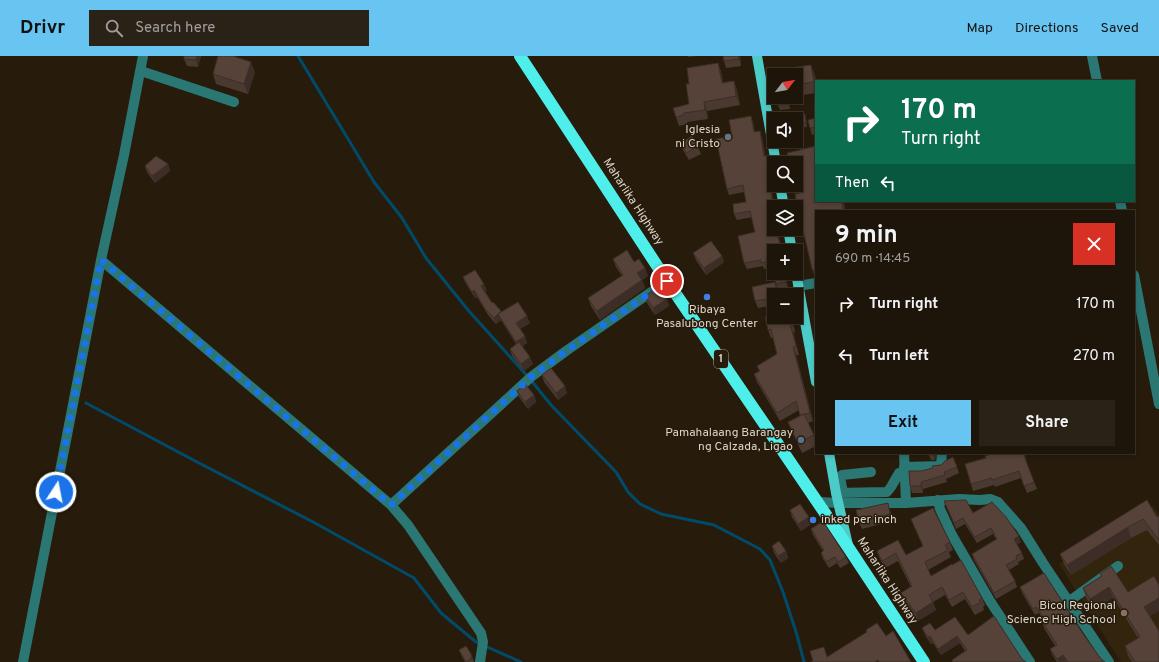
<!DOCTYPE html>
<meta charset="utf-8">
<style>
:root{--surface:#1d1509;--page:#2a2217;--text:#f1f3f6;--muted:#a09f9c;--line:#3b342a;--accent:#68c4f0}
body{margin:0;font-family:Overpass,sans-serif;background:var(--page);color:var(--text);height:100vh;display:flex;flex-direction:column;font-size:15px;white-space:nowrap}
*{box-sizing:border-box;margin:0}
p{font-size:13px;color:var(--muted)}
.icon{flex:none;width:22px;height:22px;fill:none;stroke:currentColor;stroke-width:2;stroke-linecap:round;stroke-linejoin:round}
.map{position:relative;flex:1;overflow:hidden}
.details{position:absolute;left:815px;top:154px;width:320px;height:244px;display:flex;flex-direction:column;background:var(--surface);border-radius:0px;box-shadow:0 2px 6px #0003,0 0 0 1px var(--line)}
.details>*{flex:none}
.guide{position:absolute;left:815px;top:24px;width:320px;height:122px;border-radius:0px;box-shadow:0 2px 6px #0003,0 0 0 1px var(--line);background:#0b6e4f;color:#fff;overflow:hidden}
.needle{width:26px;rotate:59deg}
.tools{position:absolute;left:767px;top:12px;display:grid;gap:8px}
.tools a{display:grid;place-items:center;width:36px;height:36px;border-radius:0px;background:var(--surface);box-shadow:0 2px 6px #0003,0 0 0 1px var(--line);font-size:20px}
.pin{position:absolute;display:grid;place-items:center;width:34px;height:34px;color:#fff;margin:-17px;border:2px solid #fff;border-radius:50%;box-shadow:0 1px 4px #0007}
.me{position:absolute;width:44px;margin:-22px;rotate:11deg;stroke-linejoin:round;filter:drop-shadow(0 0 3px #0008)}
.turn{display:flex;align-items:center;gap:14px;height:84px;padding:0 20px;font-size:18px}
.turn .icon{width:52px;height:52px;stroke-width:2.5}
.turn b{display:block;font-size:28px;line-height:34px}
.then{display:flex;align-items:center;height:38px;padding:0 20px;background:#0003;gap:8px;font-size:15px}
.round{display:grid;place-items:center;flex:none;width:42px;height:42px;border-radius:0px;background:var(--page)}
.headline{display:flex;align-items:center;justify-content:space-between;height:68px;padding:0 20px}
h1{font-size:24px;font-weight:700;line-height:30px}
.cta{display:flex;gap:8px;margin-top:auto;padding:8px 20px}
.cta a{flex:1;height:46px;border-radius:0px;background:var(--accent);color:#111;font-size:16px;font-weight:700;line-height:46px;text-align:center}
.cta a+a{background:var(--page);color:var(--text)}
ul{padding:0;list-style:none}
li{display:flex;align-items:center;gap:12px;height:52px;padding:0 20px}
li div{flex:1}
li b{display:block;font-size:15px}
li em{font-style:normal}
header{display:flex;align-items:center;gap:24px;box-sizing:border-box;height:56px;padding:0 20px;background:var(--accent);color:#111}
header strong{font-size:19px}
nav{display:flex;gap:22px;margin-inline-start:auto;font-size:14px}
.search{width:280px;height:36px;background:var(--page);display:flex;align-items:center;gap:10px;box-sizing:border-box;padding:0 14px;border-radius:0px;color:var(--muted);font-size:15px}
.map>svg:first-child{display:block}
.built{fill:#33240d}
.lines{fill:none;stroke-linecap:round;stroke-linejoin:round}
.stream{stroke:#004a6a;stroke-width:3}
.minor{stroke:#2a7774;stroke-width:10}
.major{stroke:#4cccc8;stroke-width:10}
.highway{stroke:#4eefea;stroke-width:12}
.wall{fill:#4a3930}
.shaded-wall{fill:#3c2e27}
.building{fill:#564238;stroke:#3c2e27}
.route{stroke:#1a73e8;stroke-width:7;stroke-dasharray:0 12.6}
.worship-dot{fill:#6b7280;stroke:#271c0c;stroke-width:1.5}
.shop-dot{fill:#3f7fe0;stroke:#271c0c;stroke-width:1.5}
.service-dot{fill:#5c6f8a;stroke:#271c0c;stroke-width:1.5}
.education-dot{fill:#8d6e63;stroke:#271c0c;stroke-width:1.5}
.labels{text-anchor:middle;dominant-baseline:central;stroke-width:3;stroke-linejoin:round;paint-order:stroke}
.shield{fill:#271c0c;stroke:#a69d91;stroke-width:1}
.shield-label{font-size:11px;font-weight:bold;fill:#dcd4ca}
.poi-label{font-size:12px;fill:#dcd4ca;stroke:#271c0c;text-anchor:end}
.street-label{font-size:12px;fill:#dcd4ca;stroke:#271c0c}
</style>
<header>
<strong>Drivr</strong>
<div class="search"><svg class="icon" aria-label="search" viewBox="0 0 24 24"><circle cx="10" cy="10" r="6"/><path d="M15 15l6 6"/></svg>Search here</div>
<nav><a>Map</a><a>Directions</a><a>Saved</a></nav>
</header>
<div class="map">
<svg width="1159" height="606" viewBox="0 0 1159 606">
<rect width="100%" height="100%" fill="#271c0c"/>
<path class="built" d="M1153,450L1159,458V606H1121L1059,508Z"/>
<g class="lines">
<path class="stream" d="M298,0L374,126L402,162L426,202L468,254L530,323L551,349L616,416L628,436L640,448L661,458L714,469L760,493L770,504L783,536L797,579L804,606
M86,347L199,407L315,467L414,522L441,557L476,586L521,606"/>
<path class="minor" d="M1092,0L1097,25
M141,15L234,46
M1120,145L1122,155
M101,204L391,449
M1134,219L1159,348
M798,230L816,227
M904,397L906,447
M904,411L941,410L942,397
M836,437L887,436L891,431L899,417
M843,437L840,421L842,419L871,416
M938,444L940,453L952,479L990,545L1030,606
M818,446L839,447H906L959,443L980,444L990,443L998,446L1021,472L1043,507L1109,606
M1068,546L1118,510
M23,606L101,204L124,99L143,0
M480,606L483,586L481,577L408,469L391,449L531,321L566,295L667,225"/>
<path class="major" d="M757,0L776,107
M780,129L784,151
M788,173L792,195
M796,217L816,326
M829,397L836,437L848,489"/>
<path class="highway" d="M520,0L667,225L848,491L924,606"/>
</g>
<path class="wall" d="M201,0L198,11L187,10L184,3Z
M688,0H697L688,1Z
M723,0H740L741,10L726,12L724,5Z
M718,7L721,16L723,26L734,25L737,34L740,49L707,55L708,63L687,66V68L679,70L676,61L689,48V28Z
M255,16L248,38L216,28L213,18Z
M796,19H815L816,27V37L796,40Z
M776,41H788L790,53L780,54L777,47Z
M806,62L807,71L798,72L797,68Z
M816,62V78L812,79L810,72Z
M753,66L755,76L760,75L762,82L765,100H767L769,106L772,119H771L774,137H772L775,151H774V162H773L774,173L778,177L782,194L774,195V217H785L788,232L778,234L776,228L772,211L764,213L763,210L747,213L744,207L755,176L752,161L737,164L734,158L746,146L744,136L729,139L727,133L732,80Z
M681,87L698,91L701,98L689,104L683,94Z
M796,107L844,145L845,155H816V221H815L812,213L804,136L802,127L796,128Z
M168,108L170,115L155,127L147,116L145,110Z
M693,197L722,200L724,206L706,219L696,204Z
M613,203L634,206L645,212L648,220L642,224L645,232L600,264L591,250L588,242L622,220L616,211Z
M463,221L487,234L485,235L492,247L502,256L530,267L520,273L525,280L527,287L522,290L533,308L524,315L512,300L510,293L516,288L501,264L496,268L488,259L477,241L475,242L466,228Z
M777,233L774,239V249L758,252L755,245Z
M645,240L667,243L669,250L655,259L647,247Z
M774,261H792L795,276H793L799,299H796L813,365L808,367L816,386V390L802,397L792,376L788,366L800,360L799,354L780,365L757,326L754,318L759,315L757,310L777,298L773,282H771L768,274Z
M542,319L567,337L558,344L544,326Z
M517,335L534,339L536,346L528,353L519,341Z
M928,397H936L935,404H931Z
M995,397H1024L1026,402L1025,403L1037,433L1027,437L1021,422L995,431L994,429L973,435L971,428L986,402Z
M957,411L959,417L946,423L947,426L923,433V437H912L910,430L921,415Z
M1147,444L1157,461L1159,460V489L1147,474L1131,482L1071,519L1064,508L1060,498Z
M944,445L973,457L1021,486L1017,488L1022,497L1024,503L1018,506L1019,508L1009,514L1015,525L1017,531L996,543L974,504L972,498L996,483L993,478L977,487L965,468L956,473Z
M790,454L811,468L801,475L792,461Z
M890,454L893,465L862,473L859,466Z
M911,463L950,486L953,494L949,496L951,501L928,514L931,520L982,542L985,549L983,551L984,554L975,559L965,543L952,551L945,539L933,546L936,554L918,565L904,545L901,537L911,531L898,505L885,512L880,503L877,495L906,499L923,490Z
M811,473L846,501L849,507L840,512L837,507L829,512L823,503L821,497L823,495L813,479Z
M772,490L786,495L788,502L781,507L774,497Z
M1100,518L1128,536L1150,560L1159,606H1132L1128,600L1125,590L1138,582L1113,541L1094,554L1086,542L1083,532L1101,520Z
M1020,531L1083,578L1101,603L1105,606H1066V605L1065,606H1057L1053,600L1050,593L1055,590L1044,572L1042,565L1043,564L1039,557L1035,559L1022,537Z
M922,572L935,574L968,579L1022,603L1026,606H953L952,604L965,595L960,587L941,599L933,587L931,588L925,579Z
M459,594L471,598L474,606H465L462,601Z"/>
<path class="shaded-wall" d="M197,0H201L198,11L196,4Z
M738,0H740L741,10L739,3Z
M251,6L255,16L248,38L244,28Z
M718,7L721,16L725,36L722,27Z
M811,9L815,19L816,32L814,26Z
M734,25L737,34L740,49L736,40Z
M786,41H788L790,53L787,46Z
M704,46L707,55L708,63L705,54Z
M805,58L806,62L807,71L806,67Z
M751,60L753,66L756,83L754,76Z
M760,75L762,82L767,107L764,100Z
M767,100L769,106L772,119L770,113Z
M168,108L170,115L155,127L152,120Z
M768,113L771,119L774,137L772,130Z
M770,131L772,137L775,151H774V155Z
M842,145H844L845,155H844L843,154Z
M771,156L773,162L774,172Z
M777,173L778,177L782,194L780,188Z
M722,200L724,206L706,219L704,212Z
M645,212L648,220L642,224L645,232L600,264L597,255L637,217Z
M784,217H785L788,232L786,226Z
M775,226L777,233L779,239H778Z
M484,228L487,234L484,236L481,230Z
M474,234L477,241L475,242L472,236Z
M667,243L669,250L655,259L653,252Z
M501,255L504,262L498,258L501,264L496,268L494,262Z
M527,260L530,267L518,274L516,267Z
M790,261H792L795,276L792,268Z
M790,268L793,276L799,299L796,290Z
M525,280L527,287L519,293L516,286Z
M793,291L796,299L813,365L810,357Z
M530,301L533,308L524,315L521,308Z
M565,330L567,337L558,344L556,337Z
M534,339L536,346L528,353L525,346Z
M933,397H936L935,404Z
M921,426L923,433V437L921,430Z
M809,461L811,468L801,475L798,468Z
M1128,471L1131,482L1071,519L1067,509Z
M1019,480L1021,486L1016,489L1014,483Z
M786,495L788,502L781,507L778,500Z
M1109,531L1113,541L1094,554L1090,543Z
M1159,542V555L1148,561L1144,551Z
M933,546L936,554L918,565L916,557Z
M930,580L933,587L931,588L928,581Z
M957,580L960,587L941,599L938,593Z
M1063,599L1066,605L1065,606H1058L1057,603Z"/>
<path class="building" d="M184,0H197L196,4L184,3Z
M218,0H233L251,6L244,28L213,18Z
M723,0H738L739,3L724,5Z
M718,7L722,27L734,25L736,40L704,46L705,54L684,57V59L676,61L673,52L689,48L686,28H689L687,12Z
M811,9L814,26L796,29V19H784L783,13Z
M776,41H786L787,46L777,47Z
M805,58L806,67L797,68L796,59Z
M751,60L754,76L760,75L764,100H767L770,113H768L772,130L770,131L774,155L771,156L774,173H776L780,188H778L779,195H774V217H784L786,226L776,228L771,205L761,207V204L744,207L738,180L755,176L750,155L734,158L733,148L746,146L743,129L727,133L716,83L732,80L729,64Z
M816,62V71L810,72L808,64Z
M692,80L698,91L686,97L681,87Z
M816,90V145H842L843,154L838,155H816V215L812,213L795,138L804,136L801,120L796,121V107H789L787,97Z
M156,100L168,108L152,120L145,110Z
M711,185L722,200L704,212L693,197Z
M627,194L634,206L639,203L645,212L637,217L642,224L597,255L588,242L623,219L613,203Z
M475,214L484,228L481,230L492,247L493,246L501,255L494,262L485,253L474,234L472,236L463,221Z
M775,226L778,239H774V242L755,245L752,231Z
M659,230L667,243L653,252L645,240Z
M518,246L527,260L516,267L525,280L516,286L498,258Z
M774,259V261H790L792,268H790L796,290L793,291L810,357L800,359L796,345L777,357L754,318L760,315L757,310L777,298L771,273L768,274L765,261Z
M816,261V273L814,262Z
M519,286L530,301L521,308L510,293Z
M551,312L565,330L556,337L542,319Z
M525,328L534,339L525,346L517,335Z
M804,358L814,379L798,387L788,366Z
M995,397H1023L1034,426L1024,430L1019,415L992,424V422L971,428L965,408L986,402L985,400Z
M953,401L957,411L944,416L945,419L921,426V430H910L909,415H921L933,412L932,410L941,409L945,405Z
M966,444L973,457L992,446L1006,461L1019,480L1014,483L1022,497L1016,500L1017,503L1006,509L1015,525L994,537L972,498L997,483L991,472L975,481L963,462L954,467L944,445Z
M1147,444L1157,461L1159,460V484L1143,463L1128,471L1067,509L1060,498Z
M888,447L890,458L859,466L856,454Z
M800,448L809,461L798,468L790,454Z
M933,452L950,486L945,489L948,494L925,506L931,520L952,508V509L961,504L982,542L979,544L981,546L972,551L963,536L949,544L942,531L929,539L933,546L916,557L901,537L912,530L896,497L882,505L877,495L898,484L906,499L923,490L911,463Z
M823,465L846,501L838,506L835,501L826,506L821,497L824,494L811,473Z
M779,485L786,495L778,500L772,490Z
M1111,510L1128,536L1154,520L1159,529V542L1144,551L1159,575V606H1135L1125,590L1140,581L1109,531L1090,543L1083,532L1102,520L1100,518Z
M1044,517L1083,578L1101,603L1105,606H1068L1063,599L1057,603L1050,593L1057,589L1042,565L1045,563L1036,551L1033,553L1020,531Z
M994,560L1022,603L1026,606H953L952,604L967,594L957,580L938,593L930,580L928,581L922,572L930,567L935,574L955,561L968,579Z
M877,567L886,580L893,575L911,606H879L878,604L875,606H812L811,605H813L810,595L824,591L827,601L867,576L866,574Z
M466,590L471,598L472,602L466,606L459,594Z"/>
<g class="lines">
<path class="route" d="M56,436L101,204L391,449L531,321L566,295L667,225"/>
</g>
<circle class="worship-dot" cx="728" cy="81" r="4"/>
<g class="shop-dot">
<circle cx="707" cy="241" r="4"/>
<circle cx="813" cy="464" r="4"/>
</g>
<circle class="service-dot" cx="801" cy="384" r="4"/>
<circle class="education-dot" cx="1124" cy="557" r="4"/>
<g class="labels">
<rect class="shield" x="714" y="294" width="14" height="18" rx="3"/>
<g class="shield-label">
<text x="721" y="303">1</text>
</g>
<g class="poi-label">
<text x="720" y="74">Iglesia<tspan x="720" dy="14">ni Cristo</tspan></text>
<text x="707" y="254" text-anchor="middle">Ribaya<tspan x="707" dy="14">Pasalubong Center</tspan></text>
<text x="793" y="377">Pamahalaang Barangay<tspan x="793" dy="14">ng Calzada, Ligao</tspan></text>
<text x="821" y="464" text-anchor="start">inked per inch</text>
<text x="1116" y="550">Bicol Regional<tspan x="1116" dy="14">Science High School</tspan></text>
</g>
<g class="street-label">
<text transform="translate(633 146) rotate(57)">Maharlika Highway</text>
<text transform="translate(887 525) rotate(57)">Maharlika Highway</text>
</g>
</g>
</svg>
<div class="tools">
<a><svg class="needle" viewBox="-14 -14 28 28"><path d="M0-13l5 13h-10z" fill="#e53935"/><path d="M0 13l5-13h-10z" fill="#a09f9c"/></svg></a>
<a><svg class="icon" aria-label="sound" viewBox="0 0 24 24"><path d="M4 9h4l5-4v14l-5-4H4zM17 9q2 3 0 6"/></svg></a>
<a><svg class="icon" aria-label="search" viewBox="0 0 24 24"><circle cx="10" cy="10" r="6"/><path d="M15 15l6 6"/></svg></a>
<a><svg class="icon" aria-label="layers" viewBox="0 0 24 24"><path d="M12 4l9 5-9 5-9-5zM3 14l9 5 9-5"/></svg></a>
<a>+</a>
<a>−</a>
</div>
<div class="pin" style="left:667px;top:225px;background:#d93025"><svg class="icon" aria-label="arrive" viewBox="0 0 24 24"><path d="M6 21V4h12l-3 4 3 4H6"/></svg></div>
<svg class="me" style="left:56px;top:436px" viewBox="-20 -20 40 40"><circle r="17" fill="#1a73e8" stroke="#fff" stroke-width="3"/><path d="M0-11L8 9 0 5-8 9z" fill="#fff"/></svg>
<div class="guide">
<div class="turn"><svg class="icon" aria-label="right" viewBox="0 0 24 24"><path d="M7 20v-9h11M14 6l5 5-5 5"/></svg><div><b>170 m</b>Turn right</div></div>
<div class="then">Then<svg class="icon" aria-label="left" viewBox="0 0 24 24"><path d="M17 20v-9H6M10 6l-5 5 5 5"/></svg></div>
</div>
<section class="details">
<div class="headline"><div><h1>9 min</h1><p>690 m · 14:45</p></div><a class="round" style="background:#d93025;color:#fff"><svg class="icon" aria-label="close" viewBox="0 0 24 24"><path d="M6 6l12 12M18 6L6 18"/></svg></a></div>
<ul>
<li><svg class="icon" aria-label="right" viewBox="0 0 24 24"><path d="M7 20v-9h11M14 6l5 5-5 5"/></svg><div><b>Turn right</b></div><em>170 m</em></li>
<li><svg class="icon" aria-label="left" viewBox="0 0 24 24"><path d="M17 20v-9H6M10 6l-5 5 5 5"/></svg><div><b>Turn left</b></div><em>270 m</em></li>
</ul>
<div class="cta"><a>Exit</a><a>Share</a></div>
</section>
</div>
